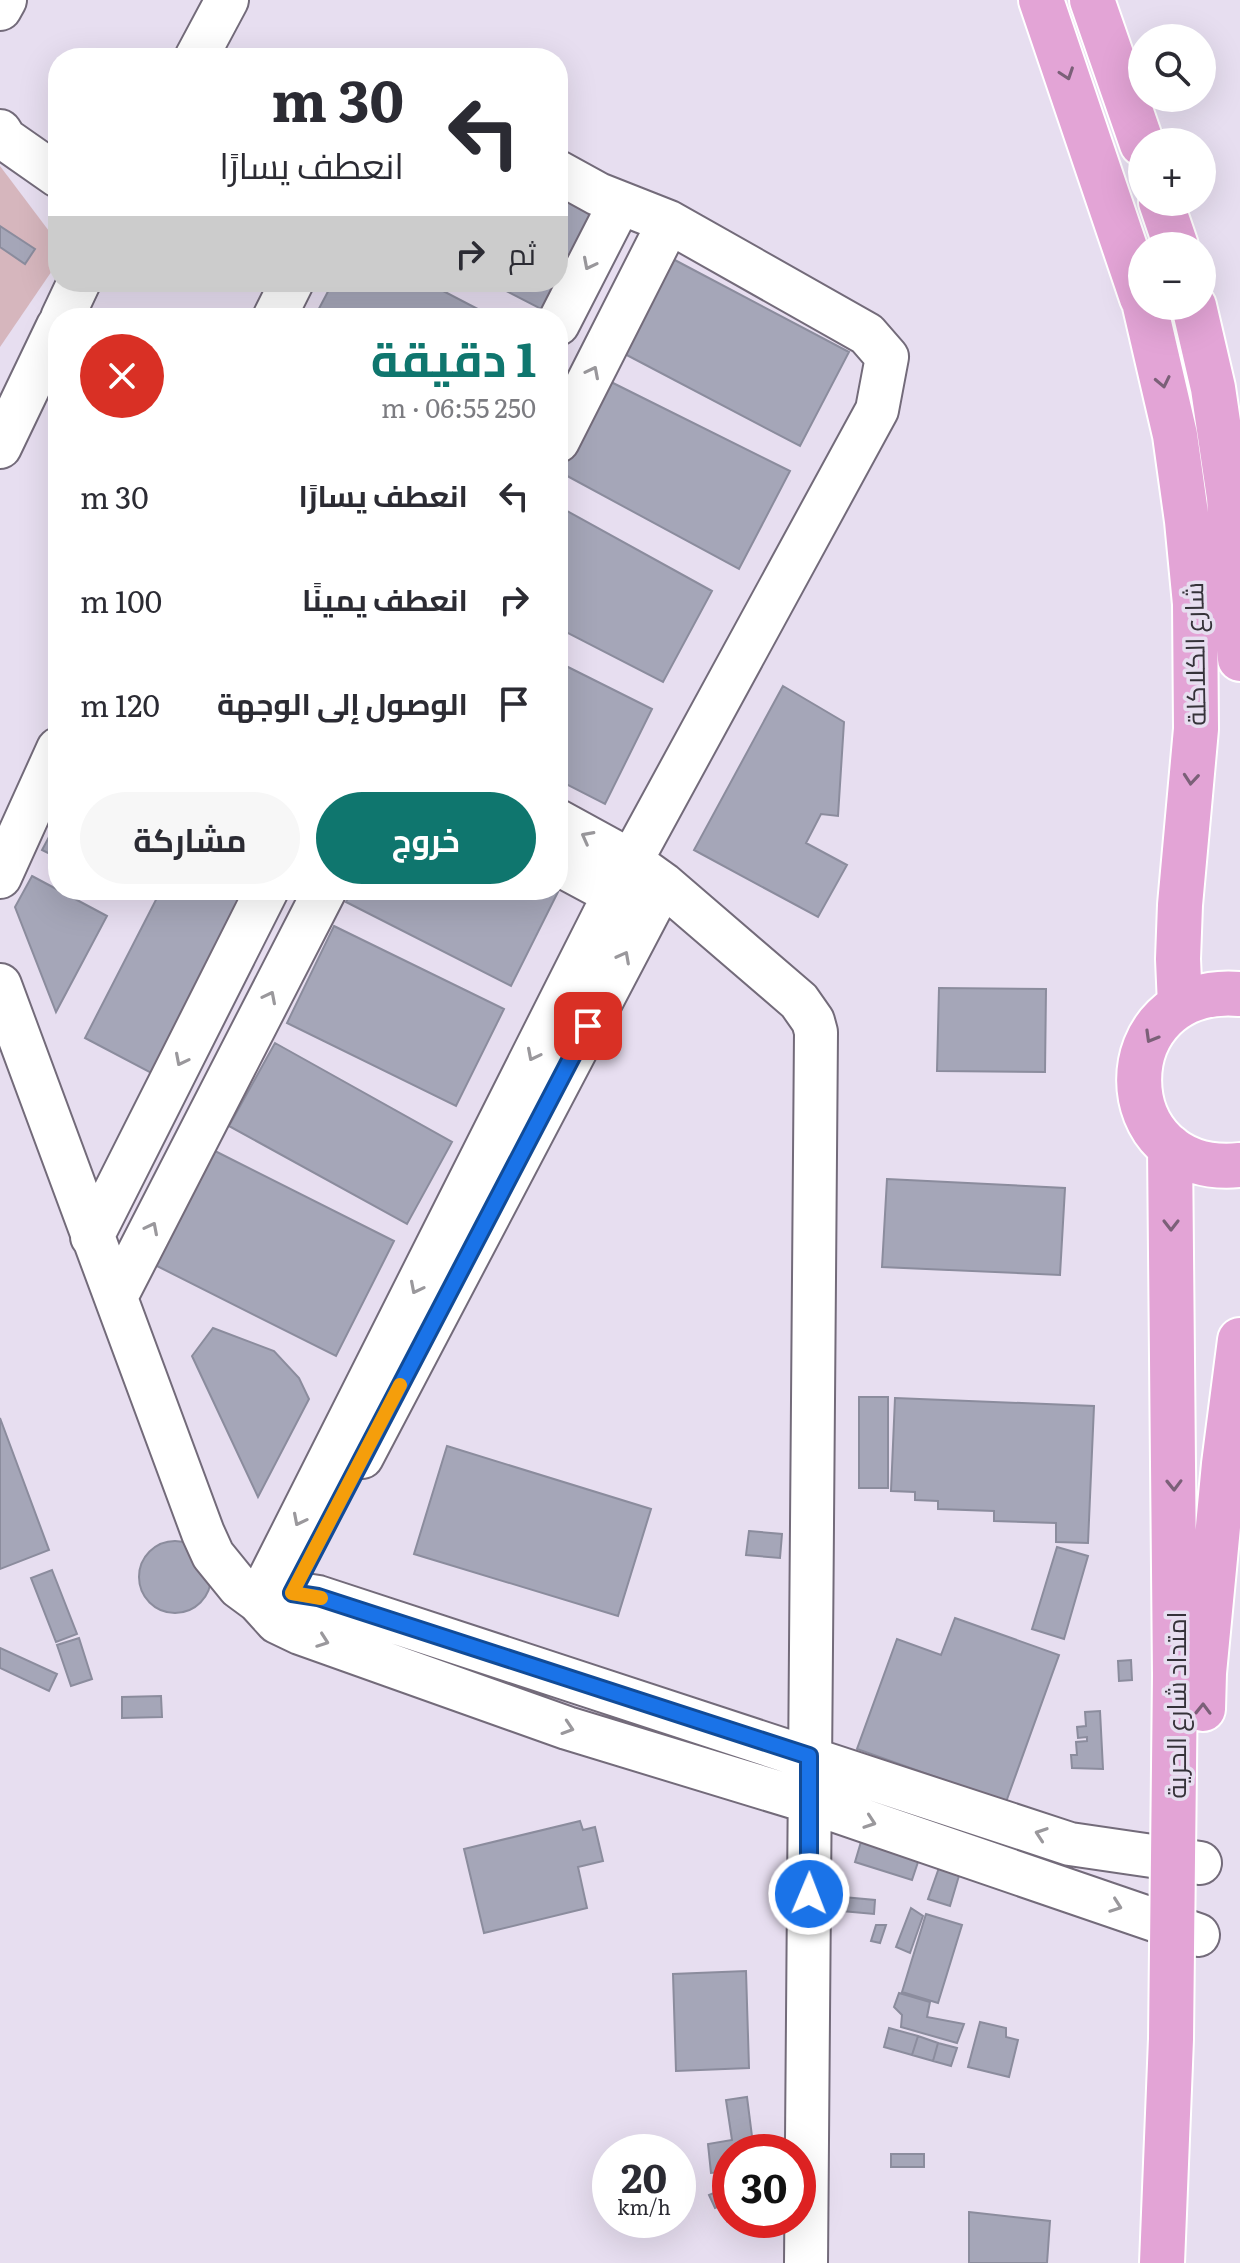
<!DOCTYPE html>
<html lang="ar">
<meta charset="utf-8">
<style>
:root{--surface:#fff;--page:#f7f7f7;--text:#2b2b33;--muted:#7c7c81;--accent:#0f766e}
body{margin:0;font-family:Literata,Cairo,serif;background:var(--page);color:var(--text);direction:rtl;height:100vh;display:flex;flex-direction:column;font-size:30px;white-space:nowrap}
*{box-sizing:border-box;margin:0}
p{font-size:26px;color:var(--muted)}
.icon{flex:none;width:44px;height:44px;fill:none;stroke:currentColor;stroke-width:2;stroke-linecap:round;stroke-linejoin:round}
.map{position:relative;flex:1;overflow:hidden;direction:ltr}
.sheet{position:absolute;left:48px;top:308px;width:520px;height:592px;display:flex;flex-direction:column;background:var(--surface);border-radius:32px;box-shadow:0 8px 32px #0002;direction:rtl}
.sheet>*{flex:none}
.top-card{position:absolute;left:48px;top:48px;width:520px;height:244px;border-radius:32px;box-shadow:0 8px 32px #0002;direction:rtl;background:#fff;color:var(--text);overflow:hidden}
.buttons{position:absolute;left:1128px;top:24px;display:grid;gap:16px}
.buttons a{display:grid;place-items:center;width:88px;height:88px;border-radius:50%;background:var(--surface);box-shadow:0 8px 32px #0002;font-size:40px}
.speed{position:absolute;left:592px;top:2134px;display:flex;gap:16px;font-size:40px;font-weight:700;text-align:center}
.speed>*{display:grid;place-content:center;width:104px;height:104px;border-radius:50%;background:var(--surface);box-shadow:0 8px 32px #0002;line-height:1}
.speed small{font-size:20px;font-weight:400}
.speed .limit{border:12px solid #d22;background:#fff;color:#111}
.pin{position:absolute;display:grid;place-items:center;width:68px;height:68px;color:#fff;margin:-34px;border-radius:16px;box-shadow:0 4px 12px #0006}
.me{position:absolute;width:88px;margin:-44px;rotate:1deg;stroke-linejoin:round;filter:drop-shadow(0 0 6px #0008)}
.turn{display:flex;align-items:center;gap:28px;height:168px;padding:0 32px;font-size:36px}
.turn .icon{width:104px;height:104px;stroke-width:2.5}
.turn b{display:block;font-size:56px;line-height:68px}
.then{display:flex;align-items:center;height:76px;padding:0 32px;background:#0003;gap:16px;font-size:30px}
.round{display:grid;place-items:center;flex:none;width:84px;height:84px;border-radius:42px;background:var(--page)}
.summary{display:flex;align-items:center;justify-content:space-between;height:136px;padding:0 32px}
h1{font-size:48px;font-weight:700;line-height:60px;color:var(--accent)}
.cta{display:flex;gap:16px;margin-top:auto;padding:16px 32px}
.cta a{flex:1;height:92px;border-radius:48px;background:var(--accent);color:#fff;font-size:32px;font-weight:700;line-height:92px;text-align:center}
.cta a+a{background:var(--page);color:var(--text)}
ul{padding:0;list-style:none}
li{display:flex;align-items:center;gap:24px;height:104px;padding:0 32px}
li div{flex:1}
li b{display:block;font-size:30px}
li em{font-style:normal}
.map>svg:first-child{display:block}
.green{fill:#d6b6bd}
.building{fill:#a5a6b8;stroke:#8b8c9d;stroke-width:2}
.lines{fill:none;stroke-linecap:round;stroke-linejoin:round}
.street-casing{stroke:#736b7a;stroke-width:46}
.primary-casing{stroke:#fff;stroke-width:48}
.street{stroke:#fff;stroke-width:42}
.primary{stroke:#e3a4d6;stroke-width:44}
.oneway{stroke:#7b6078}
.oneway2{stroke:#9a989c}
.route-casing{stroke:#114b97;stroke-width:20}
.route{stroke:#1a73e8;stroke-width:14}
.slow{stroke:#f59e0b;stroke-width:14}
.labels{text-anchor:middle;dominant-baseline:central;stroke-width:7;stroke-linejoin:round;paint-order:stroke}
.street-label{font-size:26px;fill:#353239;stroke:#e7def0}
</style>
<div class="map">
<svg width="1240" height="2263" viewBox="0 0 1240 2263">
<rect width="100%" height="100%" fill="#e7def0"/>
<path class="green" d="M0,166L58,243V262L0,347Z"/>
<path class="building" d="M558,196L592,213L558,280Z
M0,226L35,249L25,264L0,247Z
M671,258L849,352L800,446L621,352Z
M333,282H426L495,318H314Z
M489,282H557L543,310Z
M609,381L790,471L739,569L558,471Z
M558,506L712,591L663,682L558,628Z
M558,662L652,709L605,804L558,780Z
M783,686L844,722L838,816L821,814L806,843L847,865L818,917L694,850Z
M58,820V858L42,850Z
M32,876L107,916L56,1012L15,907Z
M558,887L560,888L511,986L346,902L353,890H558Z
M161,890H236L250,897L157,1076L85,1038Z
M334,926L504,1009L456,1106L287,1023Z
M939,988L1046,989L1045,1072L937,1071Z
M275,1043L452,1142L407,1224L229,1126Z
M211,1149L394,1241L336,1356L153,1264Z
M887,1179L1065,1188L1060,1275L882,1267Z
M213,1328L274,1351L299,1378L309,1399L258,1497L192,1356Z
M859,1397H888V1488H859Z
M895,1398L1094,1406L1088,1543L1056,1542V1523L994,1521V1511L938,1509V1501L915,1500V1492L891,1491Z
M0,1418L49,1550L0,1569Z
M447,1446L651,1509L618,1616L414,1554Z
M749,1531L782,1534L780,1558L746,1555Z
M139 1577a36 36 0 1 1 72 0a36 36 0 1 1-72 0Z
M1057,1547L1088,1556L1064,1639L1032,1629Z
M52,1570L77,1634L56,1642L31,1578Z
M955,1618L1059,1655L1006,1802L857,1749L897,1639L941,1655Z
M79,1638L92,1679L71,1686L57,1645Z
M0,1648L57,1674L49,1691L0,1668Z
M1131,1660L1132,1680L1119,1681L1118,1661Z
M161,1696L162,1717L122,1718V1697Z
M1100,1711L1103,1769L1072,1768L1071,1755H1077L1076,1742L1087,1741V1737L1078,1738L1077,1727L1086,1726L1085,1712Z
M580,1821L583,1830L595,1827L603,1861L578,1867L587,1908L484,1933L464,1849Z
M863,1835L921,1853L912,1880L855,1862Z
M941,1862L961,1869L950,1906L928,1899Z
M843,1897L875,1900L874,1914L842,1911Z
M911,1908L923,1916L910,1953L896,1947Z
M926,1914L962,1925L938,2003L902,1992Z
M876,1925H886L880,1943L871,1941Z
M746,1971L749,2068L676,2071L673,1974Z
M899,1993L930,2002L927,2017L964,2024L957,2043L901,2027L902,2015L894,2007Z
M980,2022L1006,2028V2037L1018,2040L1009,2077L968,2067Z
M889,2028L918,2036L912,2055L884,2047Z
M918,2036L938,2043L933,2061L912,2055Z
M938,2043L957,2048L951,2066L933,2061Z
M747,2097L754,2152H730V2171L711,2173L708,2144L732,2140L726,2100Z
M891,2154H924V2167H891Z
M730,2186V2202L715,2208L709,2195Z
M730,2202V2219L727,2221L721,2206Z
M969,2212L1050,2221L1047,2263H969Z
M746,2220H777V2227L746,2229Z"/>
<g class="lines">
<defs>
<path id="street" d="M0,9L5,0
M196,58L227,0
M0,131L5,139L58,176
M62,318L79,282
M274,318L292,282
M558,324L620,203
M558,441L669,222
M0,447L58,326
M558,821L631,861L663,884L799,1001L813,1021L816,1032L806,2263
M558,864L638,907
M0,877L58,749
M0,985L203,1533L213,1555L239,1587L258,1601L277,1622L300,1633L567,1728L810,1802L1198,1935
M92,1237L267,890
M116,1297L325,890
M362,1457L663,884
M258,1601L631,861L877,410L887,357L867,334L669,222L598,194L558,172
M258,1601L280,1591L318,1597L1070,1844L1200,1863"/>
<path id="primary" d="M1041,0L1142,298
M1092,0L1142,144
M1161,202L1176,246
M1145,306L1175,435L1187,521L1195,604L1196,729L1180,905L1178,959L1180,1005
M1194,306L1213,388L1229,497L1240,659
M1240,994C1105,982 1106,1179 1240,1165
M1203,1709L1204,1673L1224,1464L1240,1340
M1162,2263L1171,2039L1175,1676L1170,1147"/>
</defs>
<use href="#street" class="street-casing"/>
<use href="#primary" class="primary-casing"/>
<use href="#street" class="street"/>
<use href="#primary" class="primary"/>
</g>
<defs><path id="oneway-chevron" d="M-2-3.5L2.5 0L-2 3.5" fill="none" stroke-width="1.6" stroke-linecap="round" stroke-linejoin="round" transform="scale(2)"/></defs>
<g class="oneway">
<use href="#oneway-chevron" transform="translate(1067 74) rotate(71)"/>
<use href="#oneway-chevron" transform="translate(1163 382) rotate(78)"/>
<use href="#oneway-chevron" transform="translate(1191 779) rotate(95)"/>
<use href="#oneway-chevron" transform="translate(1151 1037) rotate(120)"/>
<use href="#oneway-chevron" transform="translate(1171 1225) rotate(90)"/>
<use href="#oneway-chevron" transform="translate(1174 1485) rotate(89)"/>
<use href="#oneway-chevron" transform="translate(1203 1709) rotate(-89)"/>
</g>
<g class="oneway2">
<use href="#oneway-chevron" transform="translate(589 264) rotate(117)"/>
<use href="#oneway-chevron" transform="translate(593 372) rotate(-63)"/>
<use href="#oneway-chevron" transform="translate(587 837) rotate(-152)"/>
<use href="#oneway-chevron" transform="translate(624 957) rotate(-62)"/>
<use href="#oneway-chevron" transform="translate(270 997) rotate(-63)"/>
<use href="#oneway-chevron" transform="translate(533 1055) rotate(117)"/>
<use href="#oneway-chevron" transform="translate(181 1060) rotate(117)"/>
<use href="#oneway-chevron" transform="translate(152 1228) rotate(-63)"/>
<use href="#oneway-chevron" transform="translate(416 1288) rotate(117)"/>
<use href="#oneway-chevron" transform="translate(299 1520) rotate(117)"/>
<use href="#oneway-chevron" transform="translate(323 1641) rotate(20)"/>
<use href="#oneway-chevron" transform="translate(568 1728) rotate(18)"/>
<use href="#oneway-chevron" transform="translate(870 1822) rotate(19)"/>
<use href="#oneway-chevron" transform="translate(1041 1834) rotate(-161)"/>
<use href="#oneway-chevron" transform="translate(1116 1906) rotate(20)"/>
</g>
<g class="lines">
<defs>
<path id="route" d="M588,1026L292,1593L318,1597L809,1756V1894"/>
</defs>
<use href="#route" class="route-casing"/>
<use href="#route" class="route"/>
<path class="slow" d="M321,1598L292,1593L400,1385"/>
</g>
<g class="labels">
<g class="street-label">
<text transform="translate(1193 654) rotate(-91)">شارع الكلاكلة</text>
<text transform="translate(1174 1705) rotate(-90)">امتداد شارع الحرية</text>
</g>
</g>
</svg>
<div class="buttons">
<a><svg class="icon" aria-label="search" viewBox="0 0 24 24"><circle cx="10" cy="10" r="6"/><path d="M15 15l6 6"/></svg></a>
<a>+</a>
<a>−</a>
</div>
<div class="speed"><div>20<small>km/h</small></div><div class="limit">30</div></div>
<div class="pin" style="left:588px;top:1026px;background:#d93025"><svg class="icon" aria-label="arrive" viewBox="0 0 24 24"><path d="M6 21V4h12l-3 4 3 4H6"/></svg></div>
<svg class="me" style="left:809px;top:1894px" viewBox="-20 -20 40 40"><circle r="17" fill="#1a73e8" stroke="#fff" stroke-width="3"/><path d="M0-11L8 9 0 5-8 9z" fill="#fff"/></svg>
<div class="top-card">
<div class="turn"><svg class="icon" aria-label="left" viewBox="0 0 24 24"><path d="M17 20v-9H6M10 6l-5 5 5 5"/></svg><div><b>30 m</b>انعطف يسارًا</div></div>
<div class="then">ثم<svg class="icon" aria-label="right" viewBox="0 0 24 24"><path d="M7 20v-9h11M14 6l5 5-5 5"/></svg></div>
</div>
<section class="sheet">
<div class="summary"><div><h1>1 دقيقة</h1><p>250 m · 06:55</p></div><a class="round" style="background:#d93025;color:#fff"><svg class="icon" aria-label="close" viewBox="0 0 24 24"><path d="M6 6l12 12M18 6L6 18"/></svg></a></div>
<ul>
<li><svg class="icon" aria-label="left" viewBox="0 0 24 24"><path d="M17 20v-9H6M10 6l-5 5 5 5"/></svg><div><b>انعطف يسارًا</b></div><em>30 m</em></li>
<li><svg class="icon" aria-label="right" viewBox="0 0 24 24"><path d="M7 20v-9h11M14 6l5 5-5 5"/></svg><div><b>انعطف يمينًا</b></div><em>100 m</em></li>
<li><svg class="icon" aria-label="arrive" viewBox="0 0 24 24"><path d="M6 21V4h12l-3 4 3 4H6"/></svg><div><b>الوصول إلى الوجهة</b></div><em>120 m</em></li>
</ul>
<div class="cta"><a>خروج</a><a>مشاركة</a></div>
</section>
</div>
